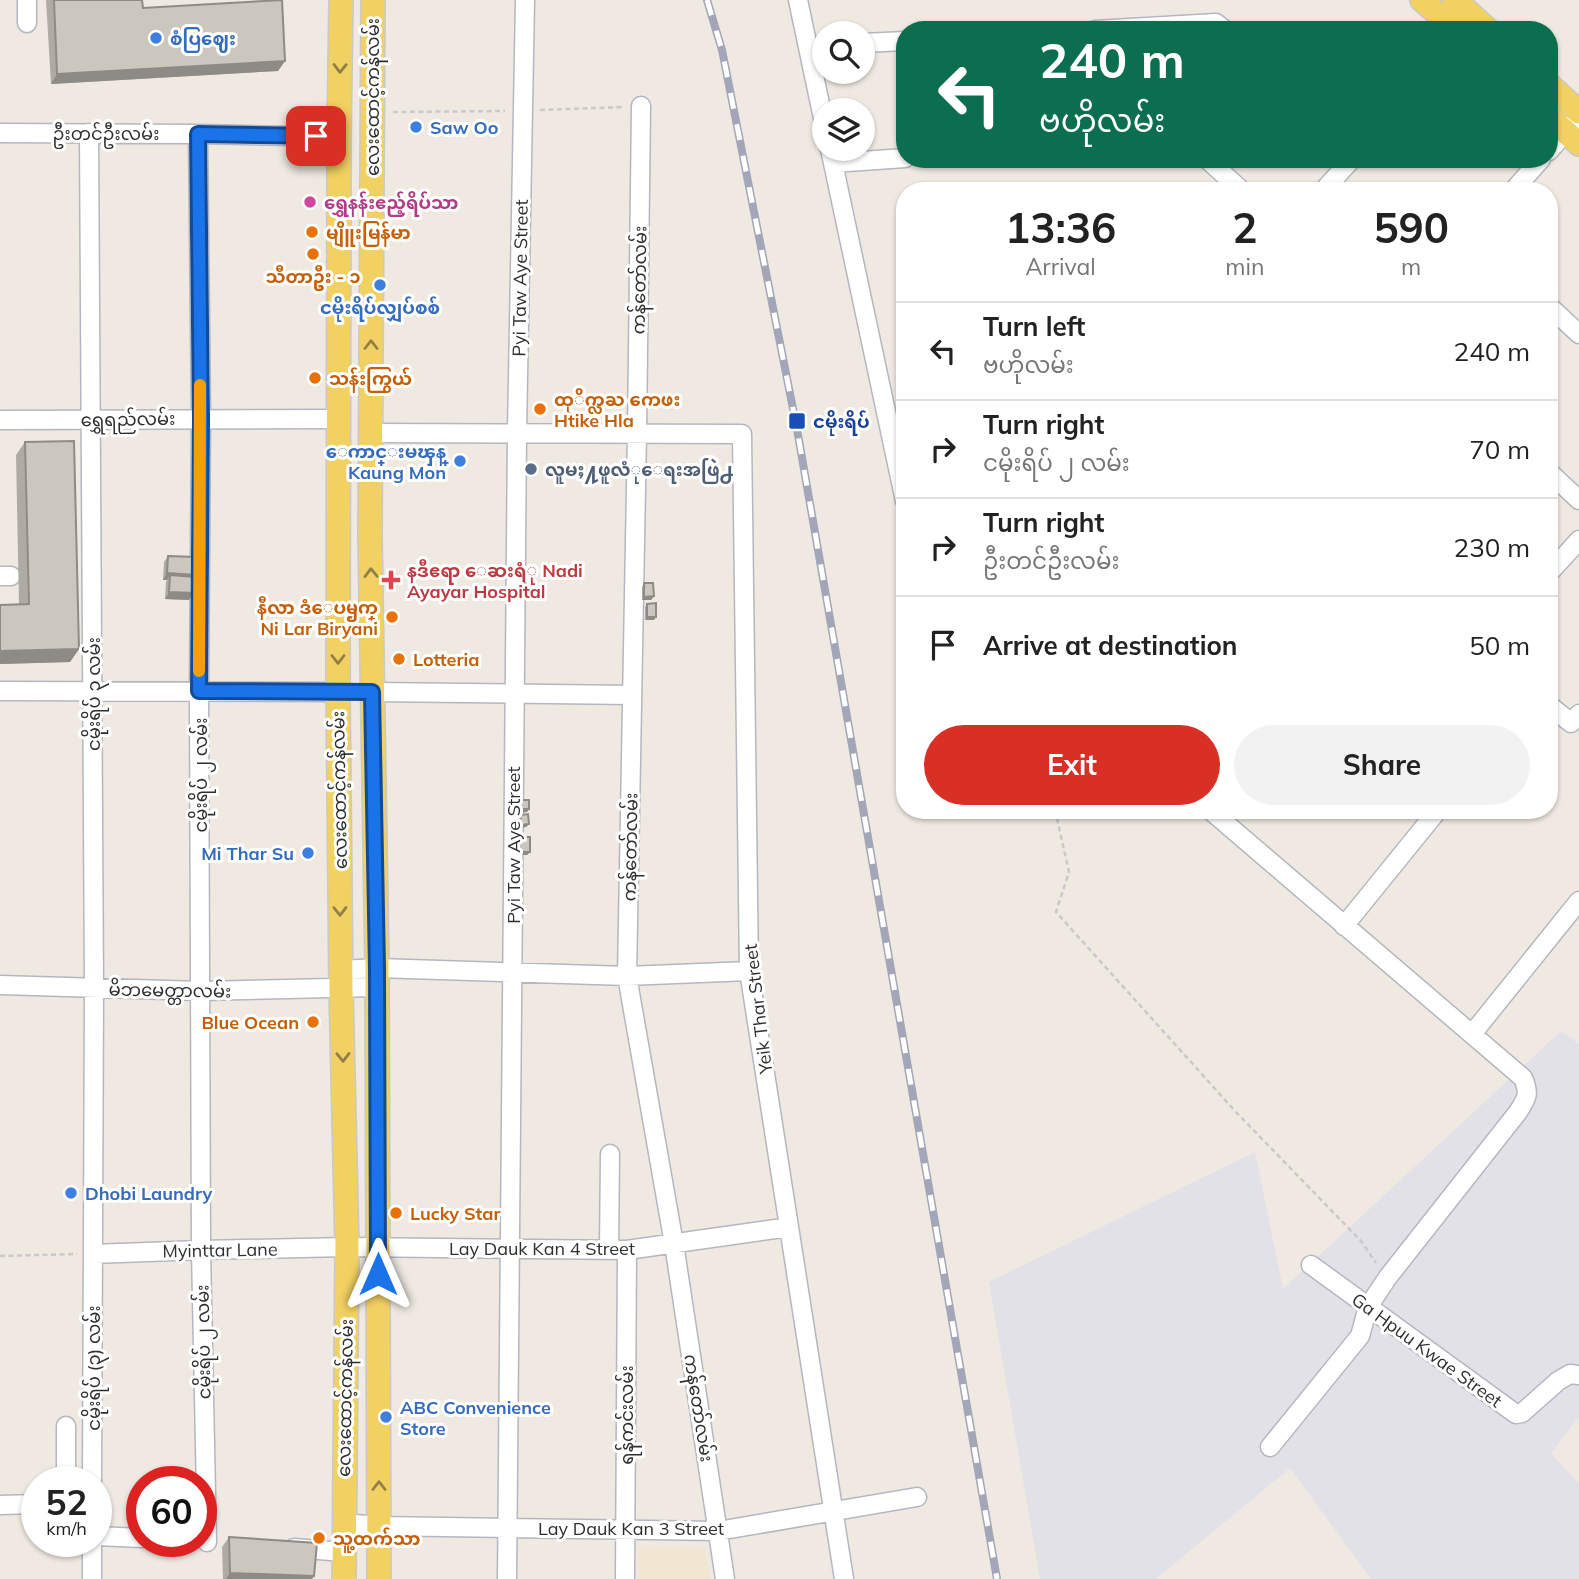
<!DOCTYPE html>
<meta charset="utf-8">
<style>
:root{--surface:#fff;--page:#f2f2f2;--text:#222;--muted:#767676;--line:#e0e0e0;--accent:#d93025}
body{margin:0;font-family:Mulish,"Noto Sans Myanmar",sans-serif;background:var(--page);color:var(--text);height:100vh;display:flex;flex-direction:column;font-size:26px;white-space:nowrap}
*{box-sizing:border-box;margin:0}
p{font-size:23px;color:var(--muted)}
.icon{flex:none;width:38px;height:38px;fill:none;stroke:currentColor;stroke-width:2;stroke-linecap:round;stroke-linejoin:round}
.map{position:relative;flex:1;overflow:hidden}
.drawer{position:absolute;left:896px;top:182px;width:662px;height:637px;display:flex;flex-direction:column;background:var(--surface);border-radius:28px;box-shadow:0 2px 5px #0004}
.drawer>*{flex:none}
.banner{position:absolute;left:896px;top:21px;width:662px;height:147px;border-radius:28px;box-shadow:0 2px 5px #0004;background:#0b6e4f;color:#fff;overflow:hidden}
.controls{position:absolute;left:812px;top:21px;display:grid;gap:14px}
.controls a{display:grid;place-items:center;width:63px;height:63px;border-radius:50%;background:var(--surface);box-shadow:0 2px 5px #0004;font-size:35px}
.speed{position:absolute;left:21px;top:1466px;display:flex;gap:14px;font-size:35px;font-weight:700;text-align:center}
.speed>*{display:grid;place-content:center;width:91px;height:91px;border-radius:50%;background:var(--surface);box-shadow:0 2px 5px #0004;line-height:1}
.speed small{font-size:18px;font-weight:400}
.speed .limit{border:10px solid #d22;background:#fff;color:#111}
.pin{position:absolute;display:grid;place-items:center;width:60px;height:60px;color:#fff;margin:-30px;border-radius:14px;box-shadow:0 4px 10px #0006}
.me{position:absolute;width:77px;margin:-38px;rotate:0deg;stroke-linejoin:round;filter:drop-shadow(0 0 5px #0008)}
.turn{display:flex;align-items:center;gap:24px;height:147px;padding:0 28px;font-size:32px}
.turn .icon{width:91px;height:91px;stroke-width:2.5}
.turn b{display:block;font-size:49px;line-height:60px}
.eta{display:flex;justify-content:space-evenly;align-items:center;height:119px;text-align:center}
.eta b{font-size:42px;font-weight:700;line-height:49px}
.primary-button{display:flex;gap:14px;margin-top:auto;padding:14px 28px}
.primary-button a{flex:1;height:80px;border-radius:42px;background:var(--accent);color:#fff;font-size:28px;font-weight:700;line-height:80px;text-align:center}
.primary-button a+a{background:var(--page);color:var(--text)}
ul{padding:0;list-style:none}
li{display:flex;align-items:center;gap:21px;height:98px;padding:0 28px;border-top:2px solid var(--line)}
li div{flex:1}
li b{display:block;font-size:26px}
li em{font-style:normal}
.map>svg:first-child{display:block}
.industrial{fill:#e3e1e8}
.education{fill:#f0e6d1}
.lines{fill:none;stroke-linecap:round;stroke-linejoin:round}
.minor-casing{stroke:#b4b7c1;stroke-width:21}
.major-casing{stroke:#c9c9c9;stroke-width:26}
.path{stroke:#c9c9c9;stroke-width:2.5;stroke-dasharray:5 3.5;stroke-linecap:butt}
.minor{stroke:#fff;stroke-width:18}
.major{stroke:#f2d163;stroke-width:23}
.rail-casing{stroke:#a3a6b8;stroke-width:8}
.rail{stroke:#fff;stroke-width:5;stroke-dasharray:16;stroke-linecap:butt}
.wall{fill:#afaba4}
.shaded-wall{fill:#8e8b86}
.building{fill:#cbc7bf;stroke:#8e8b86;stroke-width:2}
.oneway{stroke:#908048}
.route-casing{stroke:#114b97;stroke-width:18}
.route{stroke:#1a73e8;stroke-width:12}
.slow{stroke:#f59e0b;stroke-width:12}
.shop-dot{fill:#3f7fe0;stroke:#fff;stroke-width:2.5}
.hotel-dot{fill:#d1479c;stroke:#fff;stroke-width:2.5}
.food-dot{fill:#e8710a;stroke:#fff;stroke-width:2.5}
.transit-dot{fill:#1a4fb4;stroke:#fff;stroke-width:2.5}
.service-dot{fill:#5c6f8a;stroke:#fff;stroke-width:2.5}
.health-dot{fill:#e0444e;stroke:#fff;stroke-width:2.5}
.labels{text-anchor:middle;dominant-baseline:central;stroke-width:6;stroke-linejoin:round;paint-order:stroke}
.shop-label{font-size:18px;font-weight:bold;fill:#366cbe;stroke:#fff;text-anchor:start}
.street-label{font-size:18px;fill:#2e2e2e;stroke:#fff}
.hotel-label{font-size:18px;font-weight:bold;fill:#b23c85;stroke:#fff;text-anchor:start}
.food-label{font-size:18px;font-weight:bold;fill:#c56008;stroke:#fff;text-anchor:start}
.transit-label{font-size:18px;font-weight:bold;fill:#164399;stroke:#fff;text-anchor:start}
.service-label{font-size:18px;font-weight:bold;fill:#4e5e75;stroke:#fff;text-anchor:start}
.health-label{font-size:18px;font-weight:bold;fill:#be3a42;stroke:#fff;text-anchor:start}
</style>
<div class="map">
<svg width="1579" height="1579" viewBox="0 0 1579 1579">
<rect width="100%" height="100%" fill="#efe9e1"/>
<path class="industrial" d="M1561,1031L1579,1044V1417L1551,1453L1579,1484V1579H1371L1290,1468L1156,1579H1040L989,1282L1255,1152L1283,1289Z"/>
<path class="education" d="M638,1548H705L710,1579H638Z"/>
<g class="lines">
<defs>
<path id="minor" d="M27,0V23
M798,0L824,123
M1095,30L1216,23L1225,30
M863,43L905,41
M641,106L637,433L627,976L674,1244L725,1579
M0,133L198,134L339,137
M89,133L94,988L92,1482
M198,134L201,419L199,690L201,1250L207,1542
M830,149L905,501
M1549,151L1579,117
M1207,159L1242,191
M833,163L905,158
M1323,191L1352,159
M1513,191L1541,159
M1549,306L1579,334
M0,420L339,419
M370,433L742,434L749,971L844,1579
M1549,472L1579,500
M1549,573L1579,540
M0,576H11
M0,691L338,692
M372,692L632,695
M1549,705L1571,723L1579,714
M1210,810L1523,1078C1530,1094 1527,1098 1518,1112L1388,1277L1368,1307L1360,1336L1270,1447
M1344,926L1438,810
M341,970L377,968L627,976L749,971
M0,985L201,991L376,987
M1472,1034L1579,901
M609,1250L610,1154
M93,1254L201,1250L347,1247L627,1250L789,1227
M1311,1265L1516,1414L1522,1413L1558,1381L1570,1374L1579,1375
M66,1482V1426
M0,1505L37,1504
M343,1523L379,1526L718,1531L917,1497
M96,1536L142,1538
M294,1548L343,1552
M92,1579V1542
M507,1579L517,432L525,0
M625,1579L627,1250"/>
<path id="major" d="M341,0L339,137L338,692L341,989L347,1247L344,1579
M373,0L370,535L377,968L379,1579
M1422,0L1456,30
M1455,0L1488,30
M1549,85L1579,112
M1549,117L1579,144"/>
</defs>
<use href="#minor" class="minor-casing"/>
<use href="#major" class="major-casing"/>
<path class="path" d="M540,110L624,107
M393,112L505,111
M1055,810L1069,872L1056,912L1235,1111L1361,1241L1376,1263
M0,1256L77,1254"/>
<use href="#minor" class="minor"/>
<use href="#major" class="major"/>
<defs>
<path id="rail" d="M707,0L722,50L797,429L997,1579"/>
</defs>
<use href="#rail" class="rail-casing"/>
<use href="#rail" class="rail"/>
</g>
<path class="wall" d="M46,0H142L143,8L285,61L278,71L51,84Z
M25,442L79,649L70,662L0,664V605L19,604L16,455Z
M168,556L194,577V593L189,600L165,599L166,582L167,580H163L164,562Z
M644,583L654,596L651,600H642V587Z
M647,604L656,617L654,620H645V607Z
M520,800L529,809L527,812L518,813V803Z
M520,815L529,824L526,827L518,828V818Z
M520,837L530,852L527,855H517V841Z
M229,1537L314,1576L312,1579H223L222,1547Z"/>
<path class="shaded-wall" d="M285,61L278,71L51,84L57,74Z
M167,573L196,575L191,581L170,575L167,580H163Z
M169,592L194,593L189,600L165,599Z
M654,596L651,600H642L644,597Z
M647,617H656L654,620H645Z
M79,649L70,662L0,664V651Z
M520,809H529L527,812L518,813Z
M529,824L526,827L518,828L521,825Z
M519,852H530L527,855H517Z
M230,1573L314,1576L312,1579H226Z"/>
<path class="building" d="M54,0H142L143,8L282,0L285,61L57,74Z
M74,441L79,649L0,651V605L29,604L25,442Z
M168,556L196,557V575L167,573Z
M170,575L195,577L194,593L169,592Z
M644,583H653L654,596L644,597Z
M656,603V617H647V604Z
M520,800H529V809H520Z
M528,814L529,824L521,825L520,815Z
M520,837H530V852H519Z
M229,1537L317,1543L314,1576L230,1573Z"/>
<defs><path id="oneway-chevron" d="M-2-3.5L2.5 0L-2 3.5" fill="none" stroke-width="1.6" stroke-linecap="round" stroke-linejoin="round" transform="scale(1.75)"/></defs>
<g class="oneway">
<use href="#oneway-chevron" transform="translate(340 68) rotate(91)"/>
<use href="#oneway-chevron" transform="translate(371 345) rotate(-90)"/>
<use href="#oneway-chevron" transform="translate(371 573) rotate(-91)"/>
<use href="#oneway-chevron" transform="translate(338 659) rotate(90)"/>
<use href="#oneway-chevron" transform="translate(340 911) rotate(89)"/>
<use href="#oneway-chevron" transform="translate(343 1057) rotate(89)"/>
<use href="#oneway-chevron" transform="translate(379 1486) rotate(-90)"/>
</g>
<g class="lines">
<defs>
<path id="route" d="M316,136L198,134L201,419L199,691L372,692L377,968L378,1274"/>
</defs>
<use href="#route" class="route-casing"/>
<use href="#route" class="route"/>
<path class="slow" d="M199,671L200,385"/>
</g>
<g class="shop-dot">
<circle cx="156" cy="38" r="7"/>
<circle cx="416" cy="127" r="7"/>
<circle cx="380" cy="285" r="7"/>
<circle cx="460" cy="461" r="7"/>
<circle cx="308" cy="853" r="7"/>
<circle cx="71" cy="1193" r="7"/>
<circle cx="386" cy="1417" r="7"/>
</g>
<circle class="hotel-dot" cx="310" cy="202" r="7"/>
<g class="food-dot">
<circle cx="312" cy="232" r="7"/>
<circle cx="313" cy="254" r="7"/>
<circle cx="315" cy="378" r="7"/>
<circle cx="540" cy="409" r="7"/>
<circle cx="392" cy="617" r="7"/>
<circle cx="399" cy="659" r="7"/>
<circle cx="313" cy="1022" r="7"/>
<circle cx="396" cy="1213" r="7"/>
<circle cx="319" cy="1538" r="7"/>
</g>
<rect class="transit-dot" x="788" y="412" width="18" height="18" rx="3.5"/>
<circle class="service-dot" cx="531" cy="469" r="7"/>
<path class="health-dot" d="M387.5 569.5h7v7h7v7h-7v7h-7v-7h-7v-7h7z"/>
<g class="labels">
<g class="shop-label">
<text x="170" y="38">စံပြဈေး</text>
<text x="430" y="127">Saw Oo</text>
<text x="380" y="307" text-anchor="middle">ငမိုးရိပ်လျှပ်စစ်</text>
<text x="446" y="451" text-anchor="end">ေကာင္းမၾန္<tspan x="446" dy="21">Kaung Mon</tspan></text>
<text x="294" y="853" text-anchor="end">Mi Thar Su</text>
<text x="85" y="1193">Dhobi Laundry</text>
<text x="400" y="1407">ABC Convenience<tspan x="400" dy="21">Store</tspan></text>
</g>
<g class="street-label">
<text transform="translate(372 97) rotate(-90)">လေးထောင့်ကန်လမ်း</text>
<text x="106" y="133">ဦးတင်ဦးလမ်း</text>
<text transform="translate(520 278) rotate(-89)">Pyi Taw Aye Street</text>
<text transform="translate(639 280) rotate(-89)">ကန်တော်လမ်း</text>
<text transform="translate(128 419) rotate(-1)">ရွှေရည်လမ်း</text>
<text transform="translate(93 694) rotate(-90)">ငမိုးရိပ် ၃ လမ်း</text>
<text transform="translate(200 775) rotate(-90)">ငမိုးရိပ် ၂ လမ်း</text>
<text transform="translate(339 790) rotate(-91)">လေးထောင့်ကန်လမ်း</text>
<text transform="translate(513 845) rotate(-90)">Pyi Taw Aye Street</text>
<text transform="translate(630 847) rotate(-89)">ကန်တော်လမ်း</text>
<text transform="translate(170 990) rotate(1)">မိဘမေတ္တာလမ်း</text>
<text transform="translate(758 1009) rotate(-97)">Yeik Thar Street</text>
<text x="542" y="1248">Lay Dauk Kan 4 Street</text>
<text transform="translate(220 1250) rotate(-1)">Myinttar Lane</text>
<text transform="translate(203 1342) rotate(-91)">ငမိုးရိပ် ၂ လမ်း</text>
<text transform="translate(1427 1350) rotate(36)">Ga Hpuu Kwae Street</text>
<text transform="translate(93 1368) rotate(-90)">ငမိုးရိပ် (၃) လမ်း</text>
<text transform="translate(345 1398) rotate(-89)">လေးထောင့်ကန်လမ်း</text>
<text transform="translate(699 1408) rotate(81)">ကန်တော်လမ်း</text>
<text transform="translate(626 1415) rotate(-90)">ရန်ကင်းလမ်း</text>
<text x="631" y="1528">Lay Dauk Kan 3 Street</text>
</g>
<g class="hotel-label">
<text x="324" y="202">ရွှေနန်းဧည့်ရိပ်သာ</text>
</g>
<g class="food-label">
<text x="326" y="232">မျိူးမြန်မာ</text>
<text x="313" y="276" text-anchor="middle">သီတာဦး - ၁</text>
<text x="329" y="378">သန်းကြွယ်</text>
<text x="554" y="399">ထုိက္လႀ ကေဖး<tspan x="554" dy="21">Htike Hla</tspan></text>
<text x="378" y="607" text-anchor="end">နီလာ ဒံေပၝက္<tspan x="378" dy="21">Ni Lar Biryani</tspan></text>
<text x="413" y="659">Lotteria</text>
<text x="299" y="1022" text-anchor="end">Blue Ocean</text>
<text x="410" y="1213">Lucky Star</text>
<text x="333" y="1538">သူ့ထက်သာ</text>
</g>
<g class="transit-label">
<text x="813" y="421">ငမိုးရိပ်</text>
</g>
<g class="service-label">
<text x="545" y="469">လူမႈ႔ဖူလံုေရးအဖြဲ႕</text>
</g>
<g class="health-label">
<text x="407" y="570">နဒီဧရာ ေဆးရံု Nadi<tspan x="407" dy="21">Ayayar Hospital</tspan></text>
</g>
</g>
</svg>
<div class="controls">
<a><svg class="icon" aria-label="search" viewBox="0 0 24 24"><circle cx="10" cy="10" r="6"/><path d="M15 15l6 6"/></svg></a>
<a><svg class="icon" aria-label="layers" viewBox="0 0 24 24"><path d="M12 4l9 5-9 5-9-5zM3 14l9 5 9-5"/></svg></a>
</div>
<div class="speed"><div>52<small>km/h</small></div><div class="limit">60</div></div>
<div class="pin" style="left:316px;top:136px;background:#d93025"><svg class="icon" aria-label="arrive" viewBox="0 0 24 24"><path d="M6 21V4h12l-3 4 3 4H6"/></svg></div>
<svg class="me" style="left:378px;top:1274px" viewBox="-20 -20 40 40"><path d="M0-17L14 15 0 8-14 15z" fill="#1a73e8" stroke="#fff" stroke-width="4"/></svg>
<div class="banner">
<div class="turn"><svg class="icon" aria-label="left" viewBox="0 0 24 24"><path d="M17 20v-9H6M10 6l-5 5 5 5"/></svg><div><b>240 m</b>ဗဟိုလမ်း</div></div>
</div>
<section class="drawer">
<div class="eta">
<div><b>13:36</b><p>Arrival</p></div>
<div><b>2</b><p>min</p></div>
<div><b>590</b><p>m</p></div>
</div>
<ul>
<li><svg class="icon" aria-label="left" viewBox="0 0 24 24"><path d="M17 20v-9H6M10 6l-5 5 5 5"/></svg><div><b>Turn left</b><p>ဗဟိုလမ်း</p></div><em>240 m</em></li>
<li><svg class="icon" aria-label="right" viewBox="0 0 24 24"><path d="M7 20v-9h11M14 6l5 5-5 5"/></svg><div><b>Turn right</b><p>ငမိုးရိပ် ၂ လမ်း</p></div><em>70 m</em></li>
<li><svg class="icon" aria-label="right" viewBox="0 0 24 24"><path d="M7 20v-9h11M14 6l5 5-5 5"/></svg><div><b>Turn right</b><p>ဦးတင်ဦးလမ်း</p></div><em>230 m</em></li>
<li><svg class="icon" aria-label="arrive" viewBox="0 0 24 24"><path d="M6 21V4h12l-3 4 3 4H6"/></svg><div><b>Arrive at destination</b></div><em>50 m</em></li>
</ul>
<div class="primary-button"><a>Exit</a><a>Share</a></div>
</section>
</div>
